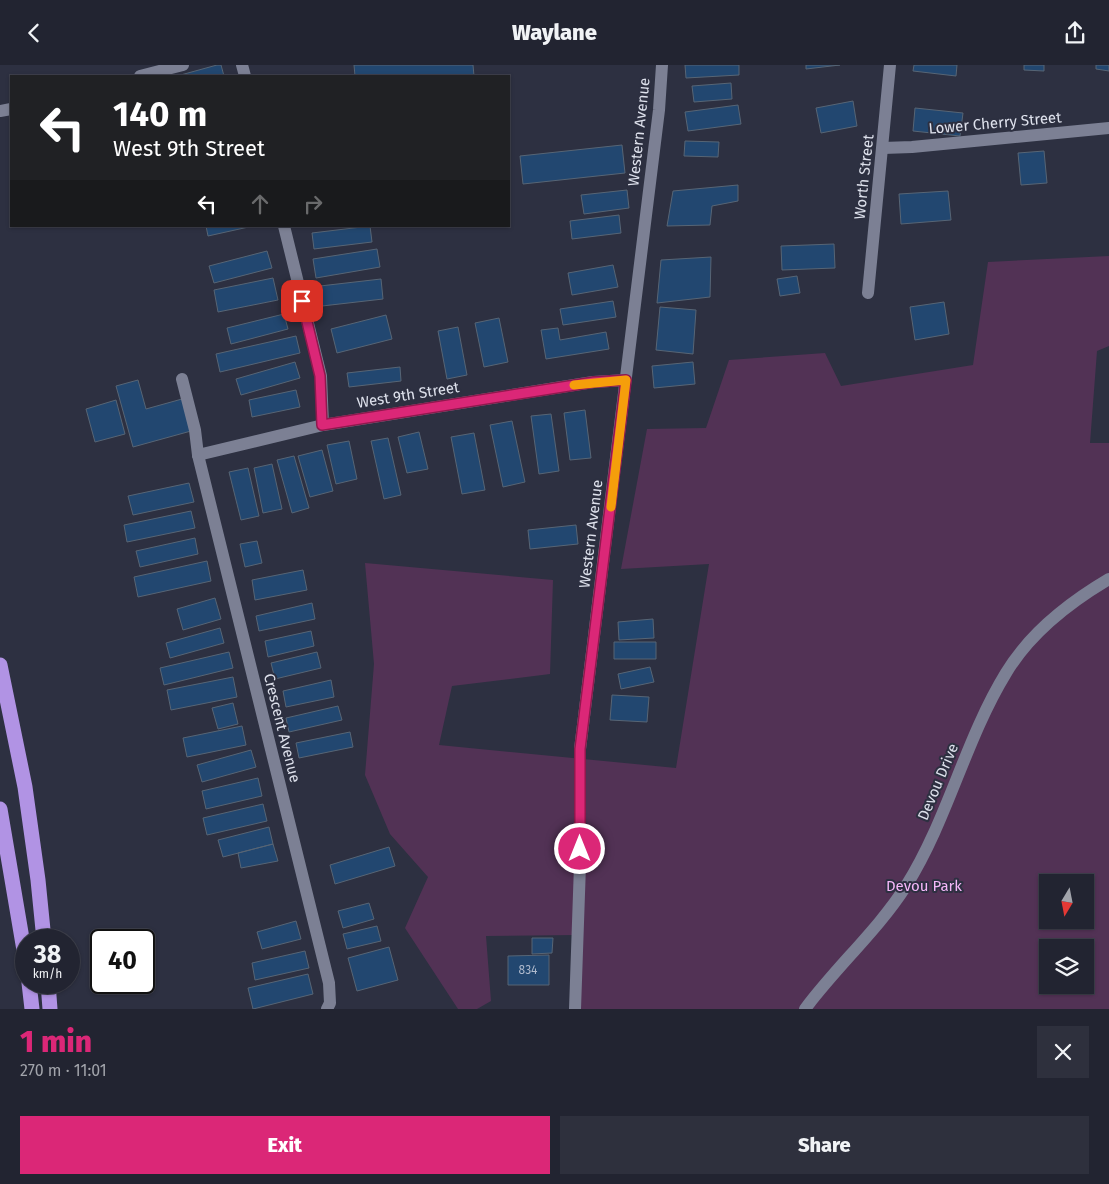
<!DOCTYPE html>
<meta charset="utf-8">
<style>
:root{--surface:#222431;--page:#2e303d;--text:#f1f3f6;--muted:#a2a4ab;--line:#3f414d;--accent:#db2777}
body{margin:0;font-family:"Fira Sans",sans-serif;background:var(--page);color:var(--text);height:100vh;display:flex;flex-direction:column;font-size:19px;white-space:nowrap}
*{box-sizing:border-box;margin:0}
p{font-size:16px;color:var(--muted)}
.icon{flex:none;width:28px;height:28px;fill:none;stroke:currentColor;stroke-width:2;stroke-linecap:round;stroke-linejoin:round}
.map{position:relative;height:944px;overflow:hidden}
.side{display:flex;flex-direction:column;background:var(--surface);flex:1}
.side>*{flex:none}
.banner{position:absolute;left:10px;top:10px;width:500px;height:152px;border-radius:0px;box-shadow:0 1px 4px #0004,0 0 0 1px var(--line);background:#202124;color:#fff;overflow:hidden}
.needle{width:32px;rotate:190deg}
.fabs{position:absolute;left:1039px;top:809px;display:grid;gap:10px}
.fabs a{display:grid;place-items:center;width:55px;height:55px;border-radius:0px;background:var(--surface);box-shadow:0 1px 4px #0004,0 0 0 1px var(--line);font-size:25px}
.speed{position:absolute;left:15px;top:864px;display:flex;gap:10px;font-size:25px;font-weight:700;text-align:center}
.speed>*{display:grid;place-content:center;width:65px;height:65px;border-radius:50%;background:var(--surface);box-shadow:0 1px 4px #0004,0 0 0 1px var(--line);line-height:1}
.speed small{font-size:12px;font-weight:400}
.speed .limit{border:2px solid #111;border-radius:8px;background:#fff;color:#111}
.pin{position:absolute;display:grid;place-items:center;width:42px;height:42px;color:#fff;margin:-21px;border-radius:10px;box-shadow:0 2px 8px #0006}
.me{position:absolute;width:55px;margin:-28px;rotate:0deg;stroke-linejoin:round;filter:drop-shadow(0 0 4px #0008)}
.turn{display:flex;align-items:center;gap:18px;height:105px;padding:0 20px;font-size:22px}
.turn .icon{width:65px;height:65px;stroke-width:2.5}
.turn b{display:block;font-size:35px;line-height:42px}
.lanes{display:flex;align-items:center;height:48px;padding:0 20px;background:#0003;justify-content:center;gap:25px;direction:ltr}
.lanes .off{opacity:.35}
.round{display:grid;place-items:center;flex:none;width:52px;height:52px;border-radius:0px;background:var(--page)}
.overview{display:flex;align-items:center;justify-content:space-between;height:85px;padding:0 20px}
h1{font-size:30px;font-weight:800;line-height:38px;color:var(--accent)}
.primary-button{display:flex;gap:10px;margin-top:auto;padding:10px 20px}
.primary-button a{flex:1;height:58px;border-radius:0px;background:var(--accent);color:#fff;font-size:20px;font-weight:800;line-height:58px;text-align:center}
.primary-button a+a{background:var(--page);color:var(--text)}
header{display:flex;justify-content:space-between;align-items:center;height:65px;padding:0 20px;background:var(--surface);font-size:22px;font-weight:800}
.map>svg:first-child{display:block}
.green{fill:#523255;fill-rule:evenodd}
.building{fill:#224770;stroke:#576575}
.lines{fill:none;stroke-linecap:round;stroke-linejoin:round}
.lane{stroke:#7c8094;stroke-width:12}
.street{stroke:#7c8094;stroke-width:12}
.secondary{stroke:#7c8094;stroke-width:12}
.highway{stroke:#b193e4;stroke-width:15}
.route-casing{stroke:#8e194d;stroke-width:12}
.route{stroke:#db2777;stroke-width:9}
.slow{stroke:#f59e0b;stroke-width:9}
.labels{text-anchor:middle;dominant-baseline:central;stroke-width:4;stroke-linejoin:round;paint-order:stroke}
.number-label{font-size:12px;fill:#afbacd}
.street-label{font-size:15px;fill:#dee1ec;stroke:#2d3041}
.park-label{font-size:15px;fill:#f5b7f9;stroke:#2d3041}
</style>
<header><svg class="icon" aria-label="back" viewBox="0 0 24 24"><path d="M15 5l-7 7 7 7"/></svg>Waylane<svg class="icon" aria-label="share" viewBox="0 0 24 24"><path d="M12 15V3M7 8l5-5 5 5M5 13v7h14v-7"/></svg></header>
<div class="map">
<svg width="1109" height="944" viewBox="0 0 1109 944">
<rect width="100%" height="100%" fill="#2d3041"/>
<path class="green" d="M1109,191V281L1097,286L1090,378H1109V944H575L577,870L486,871L491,936L477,944H458L405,863L428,812L390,769L365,710L374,599L365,498L553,515L550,609L452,621L439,680L676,703L709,499L621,504L647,364L706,363L729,295L825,288L841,321L973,300L988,197ZM1048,818H1085V855H1048ZM1048,882H1085V920H1048Z"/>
<path class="building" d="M217,0H221L224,11H177Z
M354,0H473L474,11H355Z
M685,0H739V10L686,13Z
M806,0H840L806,4Z
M914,0H957L956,11L913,6Z
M1024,0H1044V6L1024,5Z
M1096,0H1109V6L1096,4Z
M731,18L732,34L694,37L692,21Z
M853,36L857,61L821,68L816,43Z
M738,40L741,59L688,66L685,47Z
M915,43L963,48L960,71L913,66Z
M685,76L719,77L718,92L684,91Z
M622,80L625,108L523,119L520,91Z
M1044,86L1047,118L1021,120L1018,88Z
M738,120V136L712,141L710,160L667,161L673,126Z
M627,125L629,143L584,149L581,130Z
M948,126L951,155L901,159L899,129Z
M619,150L621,168L572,174L570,156Z
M206,161H253L208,171Z
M370,161L372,177L314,184L312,168Z
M834,179L835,203L782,205L781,181Z
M377,184L380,202L316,213L313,194Z
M267,186L272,203L214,218L209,201Z
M711,192L710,232L657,238L661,195Z
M613,200L618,222L572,230L568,208Z
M797,211L800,228L780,231L777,214Z
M273,213L278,235L218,247L214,225Z
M381,214L383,234L322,241L320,221Z
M613,236L616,252L563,260L560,244Z
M944,237L949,269L915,275L910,242Z
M660,242L696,245L693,289L656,285Z
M284,249L288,264L231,279L227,263Z
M386,250L392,274L337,288L331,264Z
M499,253L508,297L484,302L475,258Z
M458,262L467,310L447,314L438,266Z
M558,263L560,275L606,267L609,284L546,294L541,265Z
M296,271L300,288L220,307L216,289Z
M295,297L300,313L241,330L236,314Z
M693,297L695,319L654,323L652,301Z
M400,302L401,316L349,322L347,308Z
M138,315L146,344L182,334L191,366L133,382L116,321Z
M296,325L300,342L252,352L249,335Z
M116,335L125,369L95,377L86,344Z
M585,345L591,393L570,395L564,348Z
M551,349L559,406L539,409L531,351Z
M512,356L525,417L503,422L490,360Z
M419,367L428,404L407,408L398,372Z
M474,368L485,425L462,429L451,372Z
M388,373L401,430L384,434L371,376Z
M349,376L357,414L336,419L327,380Z
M322,385L333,426L310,432L298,391Z
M294,391L309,443L292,448L277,395Z
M272,399L282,444L263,448L254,403Z
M248,403L259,451L241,455L229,407Z
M189,418L194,437L133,450L128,431Z
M191,446L195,463L127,477L124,460Z
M576,460L578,479L530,484L528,465Z
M195,473L198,489L140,502L136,486Z
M257,476L262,498L245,502L240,479Z
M207,496L211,516L138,532L134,512Z
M303,505L307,525L255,535L252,515Z
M215,533L221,554L183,565L177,544Z
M312,538L315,554L259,566L256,551Z
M653,554L654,573L619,575L618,557Z
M220,563L224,578L170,593L166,578Z
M311,566L314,581L268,592L265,576Z
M614,577H656V594H614Z
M229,587L233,603L164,620L160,603Z
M317,587L321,603L275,614L271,598Z
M650,602L654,617L621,624L618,609Z
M233,612L237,632L171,645L167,625Z
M331,615L334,632L286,642L283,626Z
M612,630L649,632L647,657L610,655Z
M233,638L238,659L218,664L212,643Z
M338,641L342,655L289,667L286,653Z
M242,661L246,680L187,692L183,673Z
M350,667L353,682L299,693L296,678Z
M251,685L256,702L202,717L197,700Z
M258,713L262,731L206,744L202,726Z
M263,739L267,756L207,770L203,753Z
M269,762L273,779L223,792L218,775Z
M273,779L278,796L241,803L238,788Z
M389,782L395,801L335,819L330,800Z
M369,838L374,854L343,863L338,846Z
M296,856L301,874L262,884L257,867Z
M377,861L381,876L347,884L343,869Z
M532,873H553L552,888L532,889Z
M389,882L398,915L357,926L348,893Z
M305,886L309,903L255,915L252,898Z
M549,890V920H508V891Z
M308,909L313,929L253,944L248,923Z"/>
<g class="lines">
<path class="lane" d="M140,11L183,0
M0,46L11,44
M883,83L912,82L1109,63
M182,314L195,365L198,390"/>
<path class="street" d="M242,0L245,11
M284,161L321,311L323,360
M868,228L890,0
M198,390L329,918L330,938L327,944"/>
<path class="secondary" d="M198,390L323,360L593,317L626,315
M575,944L580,800V684L659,45L662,0
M805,944C837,901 878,865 906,821C948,754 965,675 1006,608C1030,568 1070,537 1109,514"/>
<path class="highway" d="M0,600L25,722L38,815L44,875
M0,744L26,897
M29,918L32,944
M48,918L50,944"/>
</g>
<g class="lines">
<defs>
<path id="route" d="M302,236L320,311L322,360L594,317L626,315L580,684V784"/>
</defs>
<use href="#route" class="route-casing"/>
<use href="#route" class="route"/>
<path class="slow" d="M574,320L626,315L611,442"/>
</g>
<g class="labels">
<g class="number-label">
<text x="528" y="905">834</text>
</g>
<g class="street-label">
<text transform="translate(995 58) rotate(-5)">Lower Cherry Street</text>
<text transform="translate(639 67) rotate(-84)">Western Avenue</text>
<text transform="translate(864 112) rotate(-84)">Worth Street</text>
<text transform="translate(408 330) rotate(-9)">West 9th Street</text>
<text transform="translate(591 469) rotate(-83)">Western Avenue</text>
<text transform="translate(282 663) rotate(76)">Crescent Avenue</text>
<text transform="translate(938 717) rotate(-67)">Devou Drive</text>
</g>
<g class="park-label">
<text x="924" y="821">Devou Park</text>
</g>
</g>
</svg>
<div class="fabs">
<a><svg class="needle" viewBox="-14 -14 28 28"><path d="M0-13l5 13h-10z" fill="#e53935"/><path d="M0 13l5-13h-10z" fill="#a2a4ab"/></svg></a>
<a><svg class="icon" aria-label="layers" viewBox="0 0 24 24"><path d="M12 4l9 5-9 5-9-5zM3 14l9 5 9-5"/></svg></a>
</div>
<div class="speed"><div>38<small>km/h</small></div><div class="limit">40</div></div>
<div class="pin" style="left:302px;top:236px;background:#d93025"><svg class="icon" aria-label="arrive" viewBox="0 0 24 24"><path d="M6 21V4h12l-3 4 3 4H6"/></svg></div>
<svg class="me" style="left:580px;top:784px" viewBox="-20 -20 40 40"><circle r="17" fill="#db2777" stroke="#fff" stroke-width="3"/><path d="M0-11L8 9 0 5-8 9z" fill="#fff"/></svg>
<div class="banner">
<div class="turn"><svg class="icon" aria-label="left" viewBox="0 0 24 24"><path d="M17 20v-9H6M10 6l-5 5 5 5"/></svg><div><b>140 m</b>West 9th Street</div></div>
<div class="lanes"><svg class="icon" aria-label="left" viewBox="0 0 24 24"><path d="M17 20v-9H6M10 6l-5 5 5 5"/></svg><svg class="icon off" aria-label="ahead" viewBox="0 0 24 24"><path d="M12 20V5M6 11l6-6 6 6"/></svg><svg class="icon off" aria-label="right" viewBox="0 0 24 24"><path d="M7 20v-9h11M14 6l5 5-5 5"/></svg></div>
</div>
</div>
<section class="side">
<div class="overview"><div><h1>1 min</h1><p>270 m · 11:01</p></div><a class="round"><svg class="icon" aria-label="close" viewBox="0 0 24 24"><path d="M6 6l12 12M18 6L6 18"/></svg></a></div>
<div class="primary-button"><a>Exit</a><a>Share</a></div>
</section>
